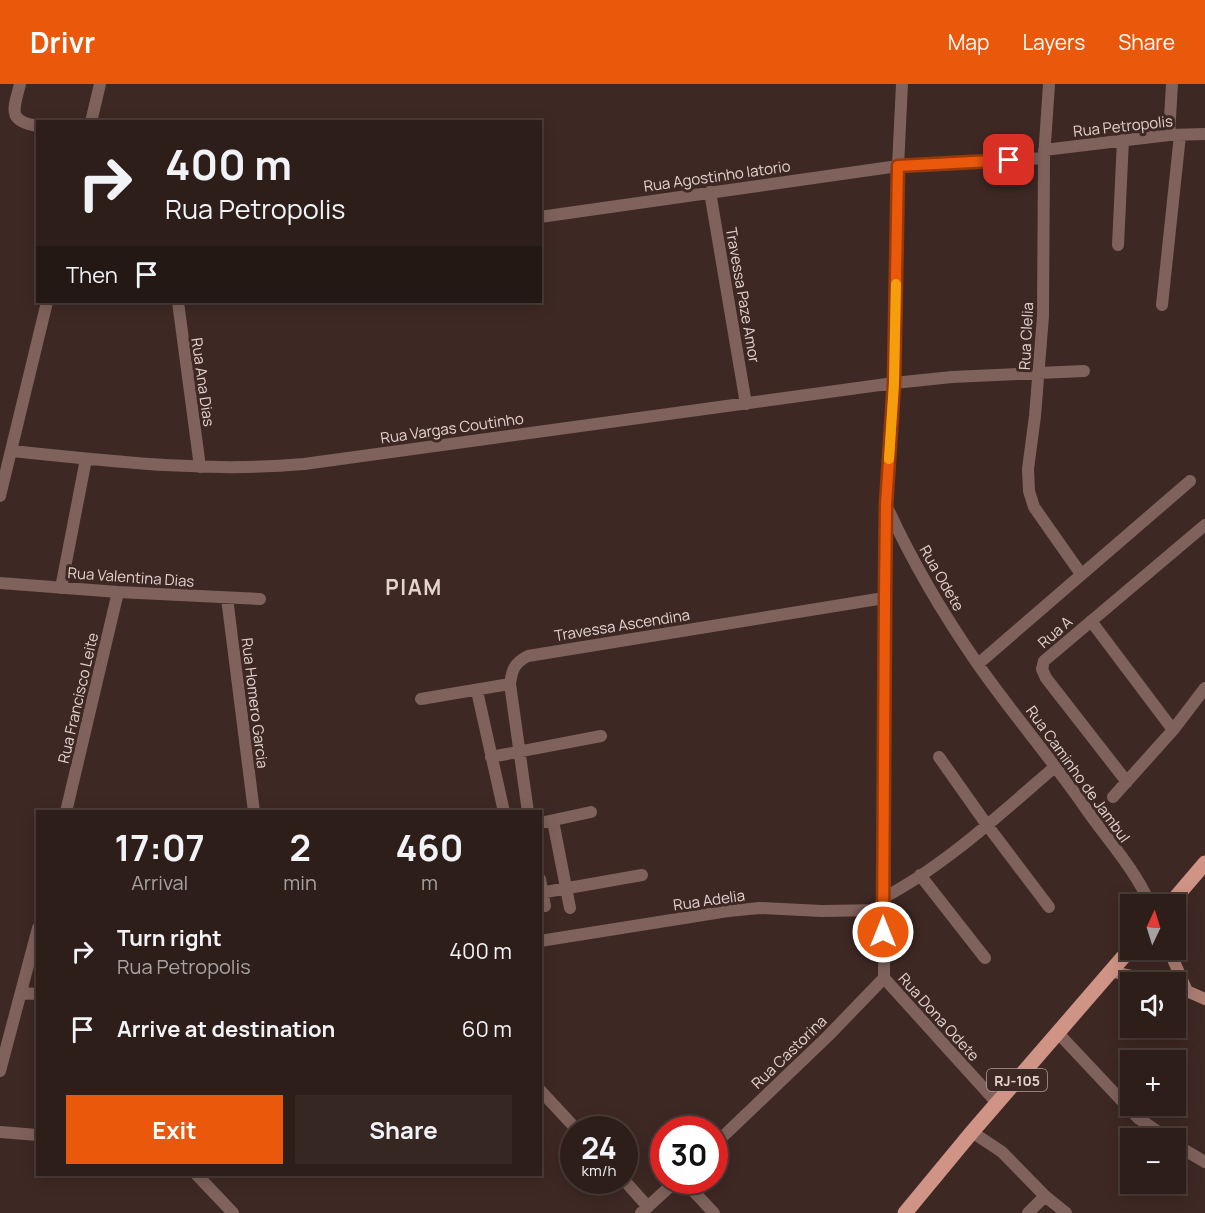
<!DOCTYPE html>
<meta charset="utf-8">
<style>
:root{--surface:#2e1e1a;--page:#362723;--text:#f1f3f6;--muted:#a7a2a2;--line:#493c39;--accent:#ea580c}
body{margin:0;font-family:Manrope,sans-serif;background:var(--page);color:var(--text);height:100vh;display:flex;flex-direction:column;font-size:22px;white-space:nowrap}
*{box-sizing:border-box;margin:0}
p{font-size:20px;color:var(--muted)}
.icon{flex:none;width:33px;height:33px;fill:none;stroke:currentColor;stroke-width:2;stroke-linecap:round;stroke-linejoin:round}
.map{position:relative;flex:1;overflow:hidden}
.panel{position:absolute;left:36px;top:726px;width:506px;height:366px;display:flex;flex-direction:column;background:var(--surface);border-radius:0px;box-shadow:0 3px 15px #0003,0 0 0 2px var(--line)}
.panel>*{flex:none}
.banner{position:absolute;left:36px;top:36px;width:506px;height:183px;border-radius:0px;box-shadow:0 3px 15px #0003,0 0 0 2px var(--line);background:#2e1e1a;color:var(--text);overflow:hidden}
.needle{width:39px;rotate:4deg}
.fabs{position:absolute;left:1120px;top:810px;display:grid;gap:12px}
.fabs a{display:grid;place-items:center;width:66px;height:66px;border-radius:0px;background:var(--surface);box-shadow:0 3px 15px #0003,0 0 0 2px var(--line);font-size:30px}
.speed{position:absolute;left:560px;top:1032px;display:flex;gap:12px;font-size:30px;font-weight:700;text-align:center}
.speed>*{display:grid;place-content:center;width:78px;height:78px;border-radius:50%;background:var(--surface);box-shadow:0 3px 15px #0003,0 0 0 2px var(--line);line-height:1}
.speed small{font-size:15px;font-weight:400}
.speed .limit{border:9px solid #d22;background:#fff;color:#111}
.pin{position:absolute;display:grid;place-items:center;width:51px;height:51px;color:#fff;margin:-26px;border-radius:12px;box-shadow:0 3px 9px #0006}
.me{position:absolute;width:66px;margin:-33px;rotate:0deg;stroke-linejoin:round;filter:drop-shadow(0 0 4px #0008)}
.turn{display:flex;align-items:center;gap:21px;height:126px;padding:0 30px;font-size:27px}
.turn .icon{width:78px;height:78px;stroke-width:2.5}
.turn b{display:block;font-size:42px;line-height:51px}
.then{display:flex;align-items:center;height:57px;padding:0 30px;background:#0003;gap:12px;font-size:22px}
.eta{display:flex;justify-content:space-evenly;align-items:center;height:102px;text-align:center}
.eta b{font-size:36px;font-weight:700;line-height:42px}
.button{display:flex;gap:12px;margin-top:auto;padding:12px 30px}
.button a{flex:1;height:69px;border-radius:0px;background:var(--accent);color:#fff;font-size:24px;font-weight:700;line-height:69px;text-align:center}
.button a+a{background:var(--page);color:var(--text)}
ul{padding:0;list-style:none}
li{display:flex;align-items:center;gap:18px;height:78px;padding:0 30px}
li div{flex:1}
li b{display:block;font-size:22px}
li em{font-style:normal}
header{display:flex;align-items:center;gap:36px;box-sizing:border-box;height:84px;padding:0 30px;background:var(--accent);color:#fff}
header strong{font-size:28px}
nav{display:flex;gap:33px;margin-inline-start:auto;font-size:21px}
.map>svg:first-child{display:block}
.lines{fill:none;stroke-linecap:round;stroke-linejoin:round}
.minor{stroke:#7f625b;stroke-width:12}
.secondary{stroke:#ac7e73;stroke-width:12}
.primary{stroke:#cf9485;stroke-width:15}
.route-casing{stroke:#983908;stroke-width:15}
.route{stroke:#ea580c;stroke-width:10}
.slow{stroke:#f59e0b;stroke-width:10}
.labels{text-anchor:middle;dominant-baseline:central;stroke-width:6;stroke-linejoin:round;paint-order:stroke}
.shield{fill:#3e2823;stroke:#b2a09c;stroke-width:1.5}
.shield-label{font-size:14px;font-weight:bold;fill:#e3d4d0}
.street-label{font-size:15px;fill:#e3d4d0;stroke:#3e2823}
.district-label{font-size:21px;font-weight:bold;letter-spacing:1.5px;fill:#e3d4d0;stroke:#3e2823}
</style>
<header>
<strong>Drivr</strong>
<nav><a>Map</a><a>Layers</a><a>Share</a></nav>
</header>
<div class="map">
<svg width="1205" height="1129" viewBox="0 0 1205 1129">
<rect width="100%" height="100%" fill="#3e2823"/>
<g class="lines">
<path class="minor" d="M20,0C14,25 6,37 38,42
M1049,0L1044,74L1043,232L1035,332L1028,385L1029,407L1034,423L1081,490
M91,38L100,0
M1169,51L1172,0
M1044,66L1169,51L1205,50
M710,108L746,320
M540,133L898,82L1044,74
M1118,161L1123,56
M178,218L200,383
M1162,221L1180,51
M12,367C109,377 207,389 304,380L894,299L952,293L1084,287
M0,412L47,218
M888,425C913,479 943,530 977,579C1011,628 1050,673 1084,722C1106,754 1135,785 1150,820
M0,499L118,508L260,515
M61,504L86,375
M227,514L254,728
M1091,537L1173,646
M978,580L1190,397
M477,607L504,728
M421,615L510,600
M491,673L601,652
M939,673L987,741L1049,823
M1127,698L1046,594L1042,585L1044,577L1205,441
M1113,713L1173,646L1205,604
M66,728L118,508
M528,728L510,600C512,586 514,579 528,572L884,514
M553,737L570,824
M540,739L591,728
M920,791L985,874
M540,795L545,822
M540,809L642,791
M883,814C946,781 1002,728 1056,682
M540,857L728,827L760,824L822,827L883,826
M884,894L886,421L894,299L898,82L902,0
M884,894L997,1019
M21,909L38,910
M1058,949L1138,1034L1167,1054
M0,987L38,844
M540,1006L577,1046
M0,1048L38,1051
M972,1048L1002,1068L1045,1112L1066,1129
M714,1061L828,952L884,894
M1176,1061L1205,1078
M196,1090L233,1129
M624,1096L648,1123
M683,1096L714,1129
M641,1129L677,1096
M1028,1129L1045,1112"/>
<path class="secondary" d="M1169,866L1186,905
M1110,887L1158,898
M1180,904L1205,915"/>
<path class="primary" d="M1170,820L1205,779
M905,1129L972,1048L1131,864"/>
</g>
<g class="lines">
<defs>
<path id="route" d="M883,848L885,514L886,421L894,299L898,82L1009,76"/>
</defs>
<use href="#route" class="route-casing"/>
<use href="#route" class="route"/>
<path class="slow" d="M889,375L894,299L896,200"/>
</g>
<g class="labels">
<rect class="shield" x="987" y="985" width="60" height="22" rx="4.5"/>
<g class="shield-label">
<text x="1017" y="996">RJ-105</text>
</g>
<g class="street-label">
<text transform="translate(1123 42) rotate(-6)">Rua Petropolis</text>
<text transform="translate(717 92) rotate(-8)">Rua Agostinho Iatorio</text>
<text transform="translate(743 211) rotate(80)">Travessa Paze Amor</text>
<text transform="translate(1026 252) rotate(-87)">Rua Clelia</text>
<text transform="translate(203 298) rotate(82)">Rua Ana Dias</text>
<text transform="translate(452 344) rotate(-8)">Rua Vargas Coutinho</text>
<text transform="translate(131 493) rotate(4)">Rua Valentina Dias</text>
<text transform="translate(942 494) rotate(60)">Rua Odete</text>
<text transform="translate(622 541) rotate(-9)">Travessa Ascendina</text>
<text transform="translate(1055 548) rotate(-41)">Rua A</text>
<text transform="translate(78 614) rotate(-77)">Rua Francisco Leite</text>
<text transform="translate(255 619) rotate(83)">Rua Homero Garcia</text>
<text transform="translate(1078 690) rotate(54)">Rua Caminho de Jambul</text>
<text transform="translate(709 816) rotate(-8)">Rua Adelia</text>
<text transform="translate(939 933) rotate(48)">Rua Dona Odete</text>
<text transform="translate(789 968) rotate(-44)">Rua Castorina</text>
</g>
<g class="district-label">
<text x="414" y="503">PIAM</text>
</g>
</g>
</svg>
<div class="fabs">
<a><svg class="needle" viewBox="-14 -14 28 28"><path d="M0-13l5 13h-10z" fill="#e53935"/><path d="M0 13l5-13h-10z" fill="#a7a2a2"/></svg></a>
<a><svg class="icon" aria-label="sound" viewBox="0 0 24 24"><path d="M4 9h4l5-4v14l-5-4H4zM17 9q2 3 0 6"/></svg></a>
<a>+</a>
<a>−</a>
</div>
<div class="speed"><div>24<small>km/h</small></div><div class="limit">30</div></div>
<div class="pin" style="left:1009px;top:76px;background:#d93025"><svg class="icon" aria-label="arrive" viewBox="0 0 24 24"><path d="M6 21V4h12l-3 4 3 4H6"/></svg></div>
<svg class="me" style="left:883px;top:848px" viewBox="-20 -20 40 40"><circle r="17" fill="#ea580c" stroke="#fff" stroke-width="3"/><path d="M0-11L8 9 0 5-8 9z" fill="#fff"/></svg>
<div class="banner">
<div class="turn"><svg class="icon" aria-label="right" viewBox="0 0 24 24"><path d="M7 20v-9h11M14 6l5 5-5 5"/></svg><div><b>400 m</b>Rua Petropolis</div></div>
<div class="then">Then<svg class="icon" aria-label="arrive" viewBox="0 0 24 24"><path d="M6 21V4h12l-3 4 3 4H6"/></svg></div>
</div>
<section class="panel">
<div class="eta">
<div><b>17:07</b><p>Arrival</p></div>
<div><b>2</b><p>min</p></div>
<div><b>460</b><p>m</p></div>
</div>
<ul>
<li><svg class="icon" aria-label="right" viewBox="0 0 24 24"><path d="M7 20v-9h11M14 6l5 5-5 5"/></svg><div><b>Turn right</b><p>Rua Petropolis</p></div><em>400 m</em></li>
<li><svg class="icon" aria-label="arrive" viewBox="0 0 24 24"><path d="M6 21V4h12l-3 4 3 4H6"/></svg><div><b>Arrive at destination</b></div><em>60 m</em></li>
</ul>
<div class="button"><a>Exit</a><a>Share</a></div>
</section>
</div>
